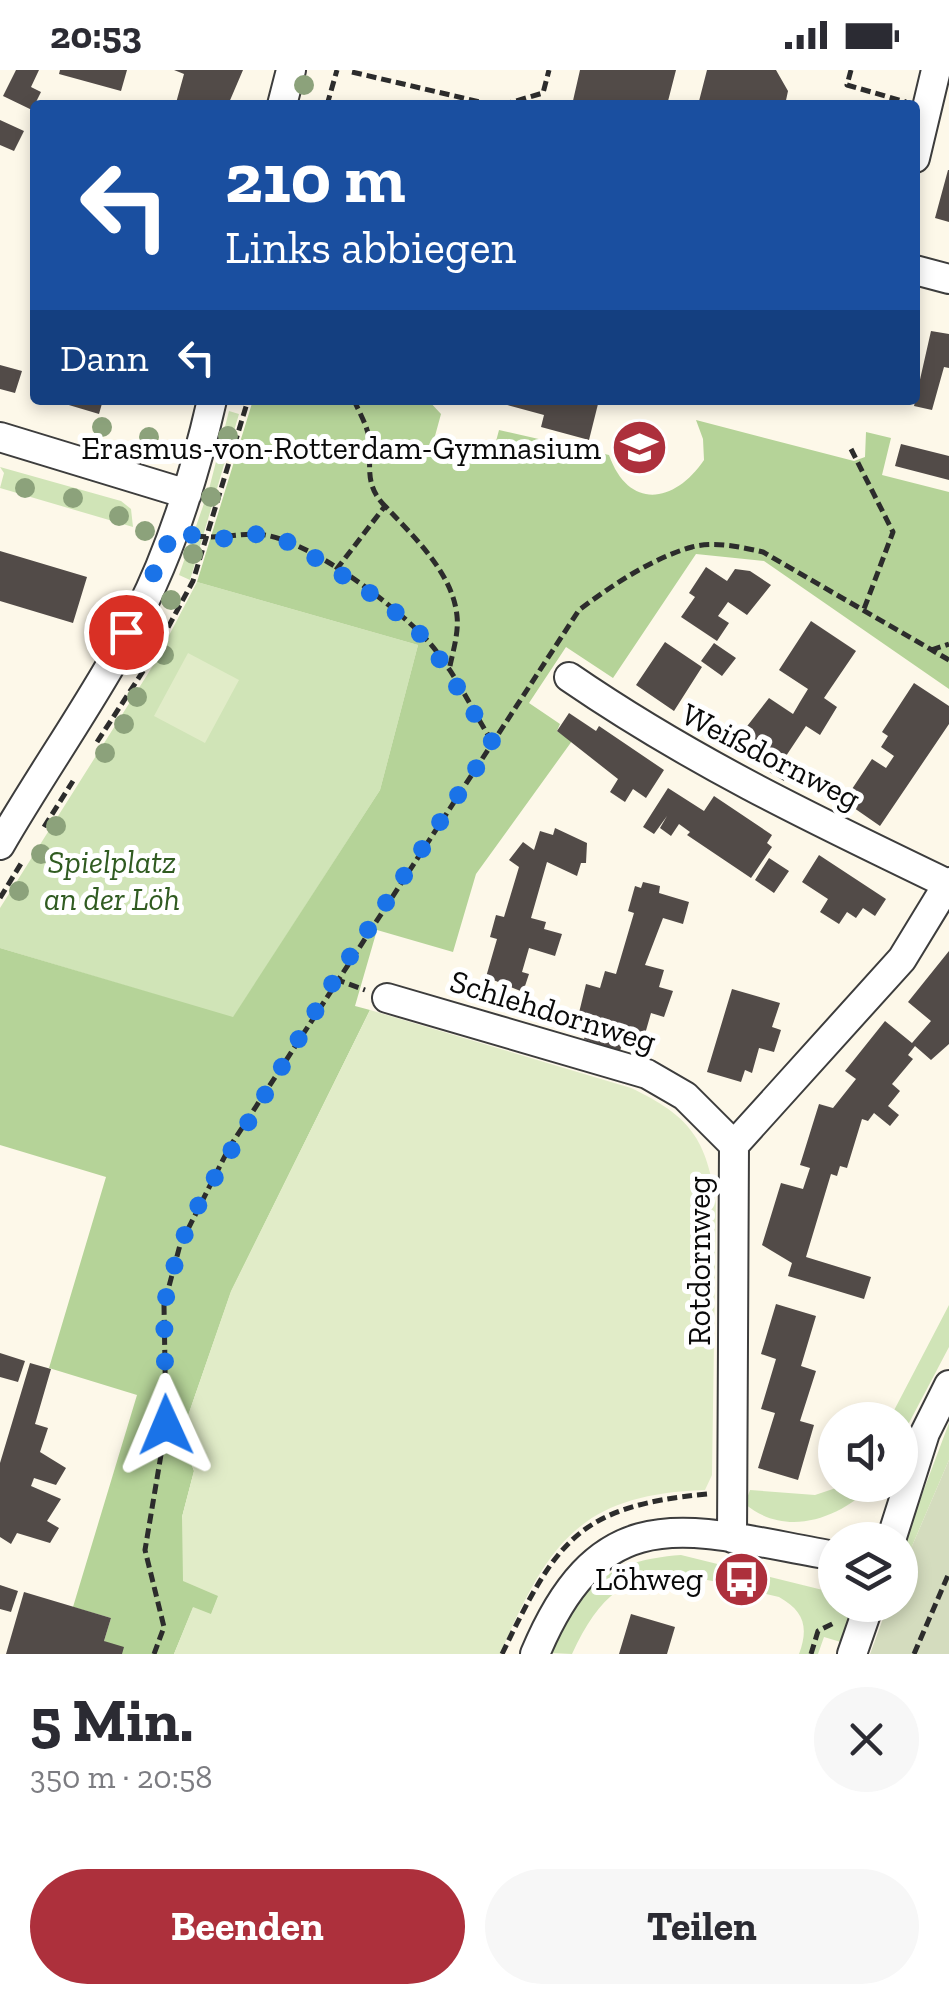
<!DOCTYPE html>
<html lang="de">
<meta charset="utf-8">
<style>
:root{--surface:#fff;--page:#f7f7f7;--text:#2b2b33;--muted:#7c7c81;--accent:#ad303c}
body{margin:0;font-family:"Zilla Slab",serif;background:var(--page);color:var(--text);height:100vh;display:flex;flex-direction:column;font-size:38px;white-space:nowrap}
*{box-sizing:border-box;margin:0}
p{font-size:32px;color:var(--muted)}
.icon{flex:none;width:55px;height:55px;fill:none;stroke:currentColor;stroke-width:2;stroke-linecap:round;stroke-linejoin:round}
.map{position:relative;height:1584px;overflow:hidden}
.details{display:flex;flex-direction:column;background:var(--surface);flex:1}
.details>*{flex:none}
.hud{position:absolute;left:30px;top:30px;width:890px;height:305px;border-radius:10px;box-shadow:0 5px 15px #0003;background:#1a4fa0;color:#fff;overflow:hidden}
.tools{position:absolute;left:818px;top:1332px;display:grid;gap:20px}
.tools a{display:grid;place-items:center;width:100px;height:100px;border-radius:50%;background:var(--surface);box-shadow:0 5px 15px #0003;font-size:50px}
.pin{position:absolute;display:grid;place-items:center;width:85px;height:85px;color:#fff;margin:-42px;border:5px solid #fff;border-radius:50%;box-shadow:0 2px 10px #0007}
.me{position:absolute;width:110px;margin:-55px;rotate:359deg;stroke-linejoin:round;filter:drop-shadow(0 0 8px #0008)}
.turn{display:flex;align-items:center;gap:35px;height:210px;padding:0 30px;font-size:45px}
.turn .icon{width:130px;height:130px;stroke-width:2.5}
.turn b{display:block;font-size:70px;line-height:85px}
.then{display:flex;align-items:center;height:95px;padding:0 30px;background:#0003;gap:20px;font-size:38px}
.round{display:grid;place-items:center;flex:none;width:105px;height:105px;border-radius:52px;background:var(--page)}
.overview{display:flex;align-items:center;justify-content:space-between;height:170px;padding:0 30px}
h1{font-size:60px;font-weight:800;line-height:75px}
.action{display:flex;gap:20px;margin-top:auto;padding:20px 30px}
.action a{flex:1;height:115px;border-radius:60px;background:var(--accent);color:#fff;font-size:40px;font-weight:800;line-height:115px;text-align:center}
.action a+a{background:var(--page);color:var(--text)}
.status{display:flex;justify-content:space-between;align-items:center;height:70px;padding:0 50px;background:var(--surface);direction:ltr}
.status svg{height:28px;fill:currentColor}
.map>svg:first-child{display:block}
.green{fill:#d0e4b7}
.forest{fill:#b5d398}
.cemetery{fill:#d4dcbe}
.pitch{fill:#e1ecc8}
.building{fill:#524b48}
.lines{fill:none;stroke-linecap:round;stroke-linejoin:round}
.minor-casing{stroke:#3d3d3d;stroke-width:32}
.path{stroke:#2c2c2c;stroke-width:5;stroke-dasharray:10 5;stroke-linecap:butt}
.minor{stroke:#fff;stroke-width:28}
.tree{fill:#8ca27b}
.route{stroke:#1a73e8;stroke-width:18;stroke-dasharray:0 32.4}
.labels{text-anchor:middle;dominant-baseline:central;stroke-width:10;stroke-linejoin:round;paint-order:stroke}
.poi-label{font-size:32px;fill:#0a0a0a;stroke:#fff;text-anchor:end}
.street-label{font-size:32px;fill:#0a0a0a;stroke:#fff}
.park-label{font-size:32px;font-style:italic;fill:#305b21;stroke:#fff}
</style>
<div class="status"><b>20:53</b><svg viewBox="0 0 49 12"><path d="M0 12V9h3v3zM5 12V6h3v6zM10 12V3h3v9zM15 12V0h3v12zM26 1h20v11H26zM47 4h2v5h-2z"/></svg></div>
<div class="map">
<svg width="949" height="1584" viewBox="0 0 949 1584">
<rect width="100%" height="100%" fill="#fdf8e9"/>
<path class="green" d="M229,341L239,344L190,510L179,505L209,419Z
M0,397L121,431L131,439L133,457L0,418L4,403Z
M197,512L418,575L380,720L233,948L0,878V838L154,594Z
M949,1235V1277L900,1370V1350H889Z
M949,1353V1390L900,1504V1483Z
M845,1415H873C839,1449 786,1468 745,1434L750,1420L815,1425Z
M681,1485L835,1523V1535H847L852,1548L844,1573L824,1567L818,1584H799C809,1557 804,1541 779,1527C682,1505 622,1473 572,1584L551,1583C583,1516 604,1491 681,1485Z"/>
<path class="forest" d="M253,330H428L441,344L432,377L490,394L499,360L609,385C629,441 675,433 704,390L703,369L696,350L854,391L865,387L866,362L891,368L882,405L949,422V619L764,491L696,484L613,608L566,577L529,633L560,654L557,661L572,671L476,804L453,882L377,860L355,936L370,940L231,1222L181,1366L194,1401L182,1447L219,1525L211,1545L193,1538L174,1584H122L104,1571L111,1548L73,1537L137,1325L49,1298L106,1107L0,1075V878L233,947L380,720L418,575L197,512Z"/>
<path class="cemetery" d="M949,1390V1584H870L888,1535H900V1504Z"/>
<path class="pitch" d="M188,583L239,610L205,673L154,646Z
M370,940L631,1018C690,1046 707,1069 716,1134L712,1405L705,1420C577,1424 547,1477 500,1584H174L193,1537L211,1544L218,1526L183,1511L182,1447L194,1401L181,1366L231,1221Z"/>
<path class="building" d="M16,0H39L31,17L41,22L32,40L3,26Z
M60,0H127L121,21L59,4Z
M174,0H243L228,35L176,33L184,4Z
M580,0H676L667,35H572Z
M707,0H776L788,21L785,35H698Z
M0,50L24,61L14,81L0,75Z
M948,100H949V152L935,148Z
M931,261L949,264V298L944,297L932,340L914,336Z
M0,295L22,301L15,323L0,319Z
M52,330H103L99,344Z
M489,330H599L589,370L541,357L544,345Z
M901,374L949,386V410L895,396Z
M0,481L87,507L73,553L0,531Z
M706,497L727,511L735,499L750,501L771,515L747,545L728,532L718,546L729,553L717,571L681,547L695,527L689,523Z
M811,551L856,581L824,628L837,637L820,665L806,656L782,692L792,698L784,711L730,678L769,628L793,644L800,632L808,619L779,600Z
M665,572L702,597L674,641L636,615Z
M714,573L736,588L722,606L701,591Z
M914,613L949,636V654L880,756L844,731L872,689L886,698L894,686L881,677L888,666L882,662Z
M569,643L596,661L599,656L664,700L646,728L633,719L625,732L610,722L618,709L557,661Z
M668,718L704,741L714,726L772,765L767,773L772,777L751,808L687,765L690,762L679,754L671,766L660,758L667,746L654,764L643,757Z
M555,758L587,773L586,793H581L577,806L547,792L531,848L546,852L544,859L562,864L555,886L529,878L522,902L529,904L523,922L486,907L497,869L490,867L496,845L504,847L519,797L509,790L523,772L534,780L540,761L553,765Z
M819,785L886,829L875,846L863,838L856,848L847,842L839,854L820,842L828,829L802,812Z
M769,788L789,801L774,823L755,810Z
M643,812L660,816L659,823L689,832L683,854L663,848L645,895L664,900L659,917L673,921L664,947L651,943L643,971L625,965L620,981L584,969L586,963L577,961V951L586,914L600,918L605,901L616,904L634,843L628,841L635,816L641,818Z
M949,881V974L931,990L915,976L908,985L913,989L892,1014L900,1021L888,1036L899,1045L890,1056L874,1043L868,1051L862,1049L847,1098L840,1096L837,1106L831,1104L806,1187L871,1207L864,1229L788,1206L792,1193L762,1175L781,1113L803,1119L810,1098L800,1095L819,1034L833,1038L856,1009L845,1001L885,951L912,973L931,951L908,932Z
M732,919L780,933L772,957L781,960L774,982L759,978L752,1003L745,1000L741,1012L707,1002Z
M776,1234L816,1246L801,1296L816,1301L800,1351L814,1355L798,1410L758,1398L775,1343L761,1339L776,1289L761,1284Z
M0,1283L25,1291L18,1312L0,1307Z
M30,1293L51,1299L35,1354L48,1358L40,1382L66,1398L56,1415L34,1408L31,1416L61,1429L47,1451L59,1458L50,1473L17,1463L11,1474L0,1467V1393Z
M0,1515L18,1521L11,1542L0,1539Z
M24,1522L111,1548L104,1571L124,1577L122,1584H6Z
M631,1544L675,1557L667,1584H619Z"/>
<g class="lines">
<defs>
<path id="minor" d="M282,35L291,0
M915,88L936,0
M915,200L949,209
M0,367L187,424
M569,607C693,692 813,749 948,814
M0,775C53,683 119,596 160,497C182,444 199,387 212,330
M387,928L647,1004L685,1026L734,1075
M732,1468L734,1075L902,889L949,812
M891,1470L925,1363L949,1315
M535,1584C603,1421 691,1461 835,1486
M852,1584L869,1535"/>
</defs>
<use href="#minor" class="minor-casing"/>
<path class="path" d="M851,0L847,15L906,32
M352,2L493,35
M327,35L337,0
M502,35L543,23L549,0
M354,330C359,342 367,355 369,368C372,395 363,414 385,436
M851,379L893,462L864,539
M196,466C218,469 236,464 257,464C306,467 393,534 426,569C453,598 472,640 493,673
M336,500L385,436C413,466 453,503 457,546C459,564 452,584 449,601
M931,580L949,574
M97,672L151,589L193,511L248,330
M44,757L73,711
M0,828L22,792
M335,909L365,920
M154,1584L164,1557L145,1480L166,1355L164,1235L180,1175L229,1078L579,540C611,516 652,488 692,477C714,471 741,477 763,482L949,590
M502,1584C556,1472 577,1436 707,1424
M811,1584L818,1561L834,1553
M914,1584L949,1503"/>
<use href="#minor" class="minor"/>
</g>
<g class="tree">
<circle cx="304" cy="15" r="10"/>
<circle cx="102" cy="357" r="10"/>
<circle cx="228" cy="366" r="10"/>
<circle cx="149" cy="367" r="10"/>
<circle cx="25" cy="418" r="10"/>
<circle cx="211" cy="427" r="10"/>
<circle cx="73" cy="428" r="10"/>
<circle cx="119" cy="446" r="10"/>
<circle cx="145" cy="461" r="10"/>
<circle cx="193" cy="484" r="10"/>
<circle cx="171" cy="530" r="10"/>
<circle cx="164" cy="585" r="10"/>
<circle cx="137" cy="627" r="10"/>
<circle cx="124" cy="654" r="10"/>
<circle cx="105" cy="683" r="10"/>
<circle cx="56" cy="756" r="10"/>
<circle cx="41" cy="784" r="10"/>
<circle cx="19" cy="821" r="10"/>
</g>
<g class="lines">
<path class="route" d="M126,562L173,462L220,469L258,464L292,473L384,532L428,571L493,673L335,909L200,1132L180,1175L164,1235L166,1355"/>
</g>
<defs>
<symbol id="school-disc" viewBox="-11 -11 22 22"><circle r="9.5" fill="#ad303c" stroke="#fff"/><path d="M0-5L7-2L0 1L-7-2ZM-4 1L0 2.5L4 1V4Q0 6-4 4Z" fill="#fff"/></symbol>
<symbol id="bus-disc" viewBox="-11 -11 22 22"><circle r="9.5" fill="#ad303c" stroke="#fff"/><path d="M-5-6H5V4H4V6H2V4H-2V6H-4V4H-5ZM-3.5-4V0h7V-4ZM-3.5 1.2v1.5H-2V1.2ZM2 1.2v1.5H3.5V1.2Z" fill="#fff"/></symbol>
</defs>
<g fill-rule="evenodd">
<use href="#school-disc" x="608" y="346" width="63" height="63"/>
<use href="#bus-disc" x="710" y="1478" width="63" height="63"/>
</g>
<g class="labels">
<g class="poi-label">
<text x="601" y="378">Erasmus-von-Rotterdam-Gymnasium</text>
<text x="703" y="1509">Löhweg</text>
</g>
<g class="street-label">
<text transform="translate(771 686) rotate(27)">Weißdornweg</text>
<text transform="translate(553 941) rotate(17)">Schlehdornweg</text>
<text transform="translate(699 1191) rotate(-90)">Rotdornweg</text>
</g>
<g class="park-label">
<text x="112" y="792">Spielplatz<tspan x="112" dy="37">an der Löh</tspan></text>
</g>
</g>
</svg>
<div class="tools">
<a><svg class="icon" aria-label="sound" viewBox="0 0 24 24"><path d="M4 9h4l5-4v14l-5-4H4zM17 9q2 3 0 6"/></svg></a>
<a><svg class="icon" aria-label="layers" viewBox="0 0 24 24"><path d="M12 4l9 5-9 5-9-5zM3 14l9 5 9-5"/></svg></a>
</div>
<div class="pin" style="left:126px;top:562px;background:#d93025"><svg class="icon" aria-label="arrive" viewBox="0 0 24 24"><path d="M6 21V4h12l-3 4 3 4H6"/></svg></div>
<svg class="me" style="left:166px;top:1355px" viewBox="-20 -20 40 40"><path d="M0-17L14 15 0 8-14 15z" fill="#1a73e8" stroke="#fff" stroke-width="4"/></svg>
<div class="hud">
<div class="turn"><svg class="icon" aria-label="left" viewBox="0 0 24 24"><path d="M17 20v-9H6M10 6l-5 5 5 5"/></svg><div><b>210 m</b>Links abbiegen</div></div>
<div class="then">Dann<svg class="icon" aria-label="left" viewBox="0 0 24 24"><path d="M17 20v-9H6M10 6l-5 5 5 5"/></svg></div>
</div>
</div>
<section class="details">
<div class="overview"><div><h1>5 Min.</h1><p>350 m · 20:58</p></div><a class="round"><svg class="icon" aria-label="close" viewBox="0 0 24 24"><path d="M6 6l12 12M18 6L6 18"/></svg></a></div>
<div class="action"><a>Beenden</a><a>Teilen</a></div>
</section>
